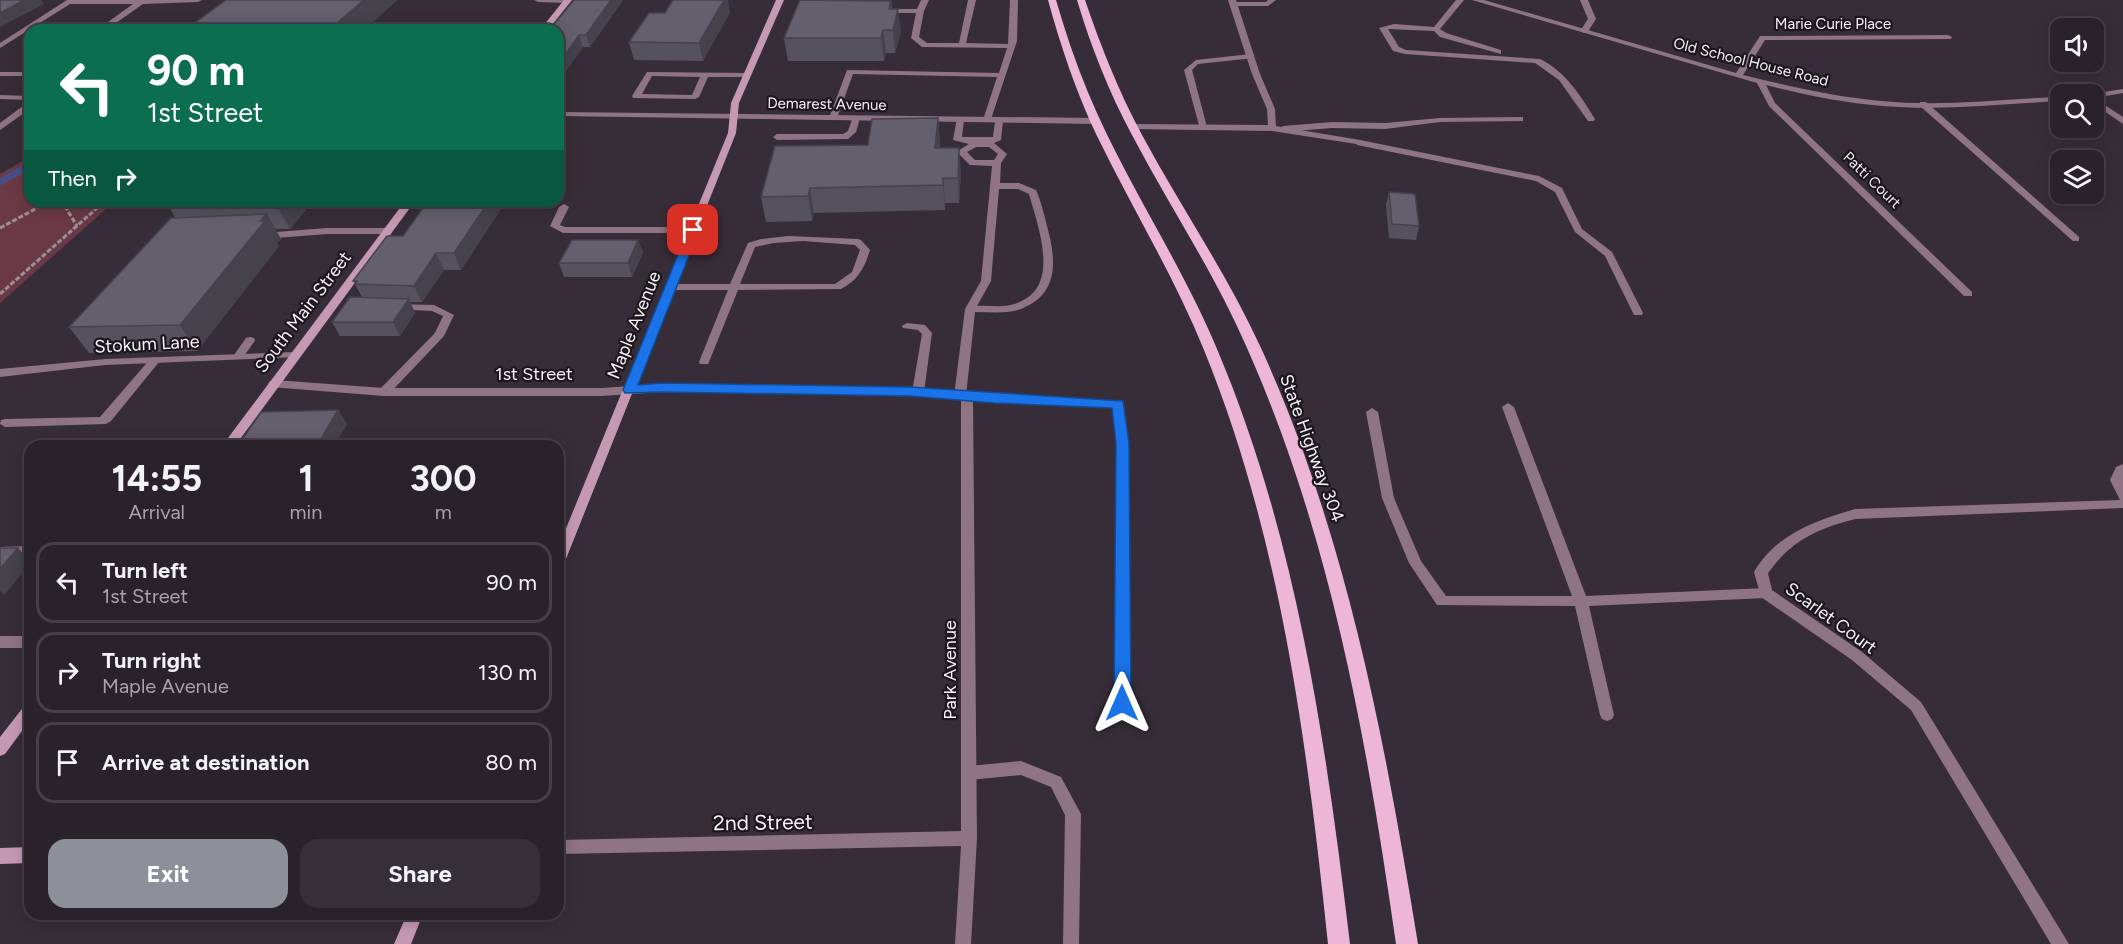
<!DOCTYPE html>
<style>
:root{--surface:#29222a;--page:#352f36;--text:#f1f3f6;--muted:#a5a4a8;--line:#453f47;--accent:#8c9099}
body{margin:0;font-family:Figtree,sans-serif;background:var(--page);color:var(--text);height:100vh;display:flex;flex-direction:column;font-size:22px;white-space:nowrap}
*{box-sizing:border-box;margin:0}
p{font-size:20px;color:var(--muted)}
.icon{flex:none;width:33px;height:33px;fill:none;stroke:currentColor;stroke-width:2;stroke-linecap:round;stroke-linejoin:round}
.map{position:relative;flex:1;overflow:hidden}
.side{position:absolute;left:24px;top:440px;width:540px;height:480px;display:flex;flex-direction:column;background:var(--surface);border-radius:18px;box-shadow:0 3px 15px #0003,0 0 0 2px var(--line)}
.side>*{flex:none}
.banner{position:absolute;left:24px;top:24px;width:540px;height:183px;border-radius:18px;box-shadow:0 3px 15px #0003,0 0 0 2px var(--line);background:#0b6e4f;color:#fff;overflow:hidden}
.fabs{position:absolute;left:2050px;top:18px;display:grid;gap:12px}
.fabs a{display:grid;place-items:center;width:54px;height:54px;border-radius:12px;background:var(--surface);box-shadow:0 3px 15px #0003,0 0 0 2px var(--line);font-size:30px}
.pin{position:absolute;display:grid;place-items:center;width:51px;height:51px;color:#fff;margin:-26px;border-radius:12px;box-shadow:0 3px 9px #0006}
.me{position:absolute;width:66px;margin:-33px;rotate:0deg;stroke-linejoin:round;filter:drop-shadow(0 0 4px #0008)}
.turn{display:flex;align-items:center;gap:21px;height:126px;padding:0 24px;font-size:27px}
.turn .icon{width:78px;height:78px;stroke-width:2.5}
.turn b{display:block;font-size:42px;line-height:51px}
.then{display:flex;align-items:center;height:57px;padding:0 24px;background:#0003;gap:12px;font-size:22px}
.eta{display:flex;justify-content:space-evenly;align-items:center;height:102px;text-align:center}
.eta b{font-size:36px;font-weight:700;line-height:42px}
.primary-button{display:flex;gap:12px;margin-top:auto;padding:12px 24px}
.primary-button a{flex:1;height:69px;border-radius:18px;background:var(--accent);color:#fff;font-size:24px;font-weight:700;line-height:69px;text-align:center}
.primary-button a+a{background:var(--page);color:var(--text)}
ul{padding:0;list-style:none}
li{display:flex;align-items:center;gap:18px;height:81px;margin:0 12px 9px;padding:0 12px;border:3px solid var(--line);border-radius:18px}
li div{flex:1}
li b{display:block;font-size:22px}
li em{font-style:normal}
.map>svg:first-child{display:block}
.green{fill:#6b3945}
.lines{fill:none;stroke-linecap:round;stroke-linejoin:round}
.stream{stroke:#494f86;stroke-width:7}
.path{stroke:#99919a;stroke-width:3;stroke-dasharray:5 2;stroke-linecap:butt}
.lane{fill:#8f7484;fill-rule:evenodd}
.street{fill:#8f7484;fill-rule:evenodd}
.secondary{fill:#c599b2;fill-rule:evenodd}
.primary{fill:#eeb6d6;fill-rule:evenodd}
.wall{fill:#55525e}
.shaded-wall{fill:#45424c}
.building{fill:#635f6d;stroke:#45424c;stroke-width:1.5}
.route{fill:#1a73e8;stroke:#114b97;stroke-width:1.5}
.labels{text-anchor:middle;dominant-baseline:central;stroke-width:4.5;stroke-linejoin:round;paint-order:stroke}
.far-street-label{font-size:15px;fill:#f6f0f7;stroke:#1c171c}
.street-label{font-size:18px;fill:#f6f0f7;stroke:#1c171c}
.near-street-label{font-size:21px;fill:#f6f0f7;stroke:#1c171c}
</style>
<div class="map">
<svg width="2123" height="944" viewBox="0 0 2123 944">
<rect width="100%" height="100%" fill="#372d38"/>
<path class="green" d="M30,157V201H115L0,303V174Z"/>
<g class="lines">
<path class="stream" d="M0,182L30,165"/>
<path class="path" d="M66,201L63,203L77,226
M0,228L50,201
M0,294L105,201"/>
<path class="lane" d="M67,0H202L198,2L143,4L106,30H97L133,4H70L0,48V43Z
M534,0H570L571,1L567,3L538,2Z
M867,0H875L871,9H917L921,0H929L924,11L919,37L927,43H959L968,0H976L966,43L1008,44L1010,0H1018L1017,41L990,122L983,120L997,77L853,74L837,118L830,120L829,118L847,70L999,73L1007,48L922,47L911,38L916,13H863Z
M1268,0H1276L1268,6H1233L1229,4L1233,2H1266Z
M1456,0H1464L1440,29L1446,33L1501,50V54L1440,37L1434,31L1388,29L1399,47L1406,50L1540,59C1566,72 1580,95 1595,119L1594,121H1588L1559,80L1535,63L1405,54L1393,51L1379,28L1394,24L1434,27Z
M1580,0H1588L1596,19L1587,33H1584L1580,31L1588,19Z
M1251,54H1254V58L1198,64L1192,70L1207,127L1200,129L1184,70L1196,60Z
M0,72H30V76H0Z
M647,72L747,73L751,75L747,77H708L699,97L695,99L633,98L632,96ZM652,76L700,77L692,95L642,94Z
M0,95L30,96V100L0,99Z
M2094,98L2123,117V124L2094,104Z
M1920,102H1926L2079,237V241H2073L1920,106Z
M27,103H30V109L0,130V123Z
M853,116L860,118L856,132L848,139L777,140L773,137L777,134H843L848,131Z
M1520,117H1523V121L1440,122L1385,129L1332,128L1283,132L1279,129L1283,126L1332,122L1385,123L1440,118Z
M957,118L964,120L962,137H993L995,121L999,118L1003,121L1001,140L994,143L1007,154L1001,163L1000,183H1019L1036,190C1041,201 1044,214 1047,226C1056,259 1060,294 1021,309C1007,314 990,312 975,312L966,396L960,400L954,396L965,309L981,281L992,166L970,165L959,154V150L969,144L953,140ZM976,147H989L998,154L994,160H975L967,152ZM999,189H1018L1029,194C1038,227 1063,290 1014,304C1003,308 989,305 977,306L991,281Z
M1360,140L1539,176L1562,188L1582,229L1612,252L1643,313L1642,315H1634L1605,256L1575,232L1555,192L1536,181L1357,145L1356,143Z
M564,204L569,207L560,225L565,227H693L698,230L693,233H563L550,226L559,207Z
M327,228H387L392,231L387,234H327L263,239L258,236L263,233Z
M788,236L858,239L861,240L870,250C864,269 858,280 841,289L738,290L709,362L708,364H700L699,362L728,290H671L666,287L671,284H730L748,243L761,239ZM803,241L855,245L860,250L852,272L835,284H740L755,247L774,243Z
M396,304L434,305L454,315L444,336L388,395H380L378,392L380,389L435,333L443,316L432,311L392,309L391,307L392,305Z
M907,323L925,325L932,333L924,392L918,396L912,392L922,334L918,330L903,328L902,326Z
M250,337L254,338L255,340L254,342L242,359H234L233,357L234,355L246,338Z
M155,357L160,360L159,362L111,421L106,424L5,427L0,424L1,420L5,419L100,417L151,358Z
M1118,400L1124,404L1128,443L1129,703L1127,707L1122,709L1117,707L1115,703L1116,443L1112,404Z
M1508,403L1514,407L1586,596L1766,588L1771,589L1773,593L1771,597L1766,598L1589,606L1614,715L1612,719L1607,721L1602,719L1600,715L1575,606L1437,605L1409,563L1382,498L1366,412L1372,408L1378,412L1394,498L1421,561L1446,596H1572L1502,407Z
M30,546V556L0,557V547Z
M0,636H30V648H0Z
M1021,761L1061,777L1081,814L1079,944H1063L1065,815L1051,787L1021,775L969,780L964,778L961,773L964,768L969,766Z"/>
<path class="street" d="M1228,0H1236L1260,74L1275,109L1276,126L1360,140L1364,143L1363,145L1272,131L1130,129L1129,127L1133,124L1268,125L1267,109L1252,74Z
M1472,0H1484L1736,73L1760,36H1763L1948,35L1952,37L1951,39L1765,40L1743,75C1789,86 1835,97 1882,101C1941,107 2002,99 2061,97V101C2002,104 1942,111 1883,106C1844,103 1804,95 1766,85L1775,103L1972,292V296H1964L1769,106L1757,83Z
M2123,89V93L2094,98V94H2091Z
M558,112L1096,118L1100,121L1096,124L558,116Z
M295,352L300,355L299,357L105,365L0,377V369L105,359Z
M274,380L384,388H601L663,384L910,388L994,395L1122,401L1124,404L1122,407L1118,408L973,401L977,838L971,944H955L961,846L558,854V840L961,831V400L910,396L663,392L601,396H384L270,387L268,384L270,381Z
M2123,464V508L1855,519C1817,529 1792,540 1768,573L1772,590L1862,652L1921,702L2069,944H2051L1911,710L1852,660L1761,597L1754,572C1776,534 1815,521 1855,509L2120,500L2110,480L2116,467Z"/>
<path class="secondary" d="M564,0H572L548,30H540Z
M776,0H784L739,103L736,133L564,564L563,567L558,569V548L728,133L731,103Z
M405,201H415L235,446H222Z
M30,703V720L5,754L0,756V737L25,705Z
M30,847V863L0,864V848Z
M407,914H423L411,944H394Z"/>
<path class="primary" d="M1048,0H1056C1065,31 1075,61 1087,90C1124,180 1180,260 1217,349C1297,538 1326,743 1350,944H1328C1307,743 1281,539 1204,350C1174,276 1132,208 1097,136C1076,92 1061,47 1048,0Z
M1077,0H1085C1101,47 1119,92 1142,135C1181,207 1227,274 1261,348C1347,536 1385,741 1418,944H1396C1367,741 1331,537 1247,348C1215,274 1170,207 1132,135C1109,92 1091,47 1077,0Z"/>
</g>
<path class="wall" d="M397,0L364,30H185Z
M574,0H623L590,47H583L560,79H558V30Z
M891,1L892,9L901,31L895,53H886L884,61H788L784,38Z
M730,12L703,61L634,60L629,42L665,13Z
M938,118L940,142V148L961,172L959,203H945V210L814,213L812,221L766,222L761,197L868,145Z
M1389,192L1419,226L1416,240L1389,238L1386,205Z
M165,201H313L290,229H275L281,239L277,243L279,246L197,351L89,353L69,327L175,217Z
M506,201L461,270H444L422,302H410L415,313L400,336H340L332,322L362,297L353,281L403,236Z
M638,240L643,253L632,277H564L559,263Z
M338,410L347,424L334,446H242L240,443Z"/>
<path class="shaded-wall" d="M24,0H41L44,4L0,27V13Z
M364,0H397L364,30H340L337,23Z
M611,0H623L590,47L586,35Z
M724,0H728L730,12L703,61L699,43Z
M898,9L901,31L895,53L893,30Z
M273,23L276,30H265Z
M883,30L886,53L884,61L881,38Z
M579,35L583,47L560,79L558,72V65Z
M938,118L940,142L938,172L935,148Z
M959,148L961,172L959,203L958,178Z
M943,178L945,203V210L943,185Z
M810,188L814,213L812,221L808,196Z
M278,201H313L290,229L276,204Z
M489,201H506L461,270L454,253Z
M267,214L281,239L277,243L279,246L197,351L180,325Z
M638,240L643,253L632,277L628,263Z
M436,253L444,270L422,302L414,286Z
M409,299L415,313L400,336L393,322Z
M338,410L347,424L334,446H323L320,441Z
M18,548L30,560V564L4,595L0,591V569Z"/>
<path class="building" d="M0,0H24L0,13Z
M226,0H364L337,23H273L265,30H185Z
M574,0H611L586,35H579L558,65V30H549Z
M673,0H724L699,43L629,42L649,13H665Z
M800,0L891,1L889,9H898L893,30H883L881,38H784Z
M938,118L935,148H959L958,178H943V185L810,188L808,196L761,197L775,146L868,145L872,119Z
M1389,192L1415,194L1419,226L1392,224Z
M186,201H278L276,204L180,207Z
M428,201H489L454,253H436L414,286L355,284L357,281H353L387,236H403Z
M267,214L260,221H265L180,325L69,327L171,218Z
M572,240H638L628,263H559Z
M350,297L409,299L393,322H332Z
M338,410L320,441L240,443L261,412Z
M0,548H18L0,569Z"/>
<path class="route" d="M693,227L699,230L638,385L663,383L910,387L1123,401L1129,443L1131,703L1128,708L1122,710L1117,708L1114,703L1116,443L1112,408L994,403L910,396L663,392L625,393L623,390L688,230Z"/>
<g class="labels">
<g class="far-street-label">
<text x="1833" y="24">Marie Curie Place</text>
<text transform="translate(1751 62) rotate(14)">Old School House Road</text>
<text transform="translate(827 104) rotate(1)">Demarest Avenue</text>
<text transform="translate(1872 180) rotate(44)">Patti Court</text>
</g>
<g class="street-label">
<text transform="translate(303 312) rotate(-53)">South Main Street</text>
<text transform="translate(634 325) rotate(-68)">Maple Avenue</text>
<text transform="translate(147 344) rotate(-3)">Stokum Lane</text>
<text x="534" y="374">1st Street</text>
<text transform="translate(1312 448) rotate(70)">State Highway 304</text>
<text transform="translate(1831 618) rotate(36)">Scarlet Court</text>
<text transform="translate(950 670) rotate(-90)">Park Avenue</text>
</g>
<g class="near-street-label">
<text transform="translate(763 822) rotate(-1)">2nd Street</text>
</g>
</g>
</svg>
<div class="fabs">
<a><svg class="icon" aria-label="sound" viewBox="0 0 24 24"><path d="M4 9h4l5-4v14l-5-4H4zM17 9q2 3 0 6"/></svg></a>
<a><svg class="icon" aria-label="search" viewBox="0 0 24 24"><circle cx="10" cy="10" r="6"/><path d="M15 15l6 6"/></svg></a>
<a><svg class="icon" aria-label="layers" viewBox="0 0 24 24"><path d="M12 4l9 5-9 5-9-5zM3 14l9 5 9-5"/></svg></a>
</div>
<div class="pin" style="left:693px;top:230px;background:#d93025"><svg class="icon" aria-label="arrive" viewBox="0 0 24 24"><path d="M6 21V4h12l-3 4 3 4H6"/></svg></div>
<svg class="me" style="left:1122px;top:703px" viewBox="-20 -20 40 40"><path d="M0-17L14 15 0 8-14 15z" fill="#1a73e8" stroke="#fff" stroke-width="4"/></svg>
<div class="banner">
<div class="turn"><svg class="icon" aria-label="left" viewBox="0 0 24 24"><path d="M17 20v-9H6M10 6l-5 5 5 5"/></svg><div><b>90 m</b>1st Street</div></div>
<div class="then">Then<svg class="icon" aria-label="right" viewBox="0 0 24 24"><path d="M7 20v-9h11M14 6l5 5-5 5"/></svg></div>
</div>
<section class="side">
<div class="eta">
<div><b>14:55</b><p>Arrival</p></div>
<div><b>1</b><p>min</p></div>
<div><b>300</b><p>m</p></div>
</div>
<ul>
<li><svg class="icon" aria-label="left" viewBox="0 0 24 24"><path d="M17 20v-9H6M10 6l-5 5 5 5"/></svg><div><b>Turn left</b><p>1st Street</p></div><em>90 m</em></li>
<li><svg class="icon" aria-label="right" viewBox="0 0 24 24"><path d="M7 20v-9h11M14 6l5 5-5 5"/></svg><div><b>Turn right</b><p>Maple Avenue</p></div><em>130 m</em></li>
<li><svg class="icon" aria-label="arrive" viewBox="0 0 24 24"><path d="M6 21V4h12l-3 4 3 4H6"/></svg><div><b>Arrive at destination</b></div><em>80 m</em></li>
</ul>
<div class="primary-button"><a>Exit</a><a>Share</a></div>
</section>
</div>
